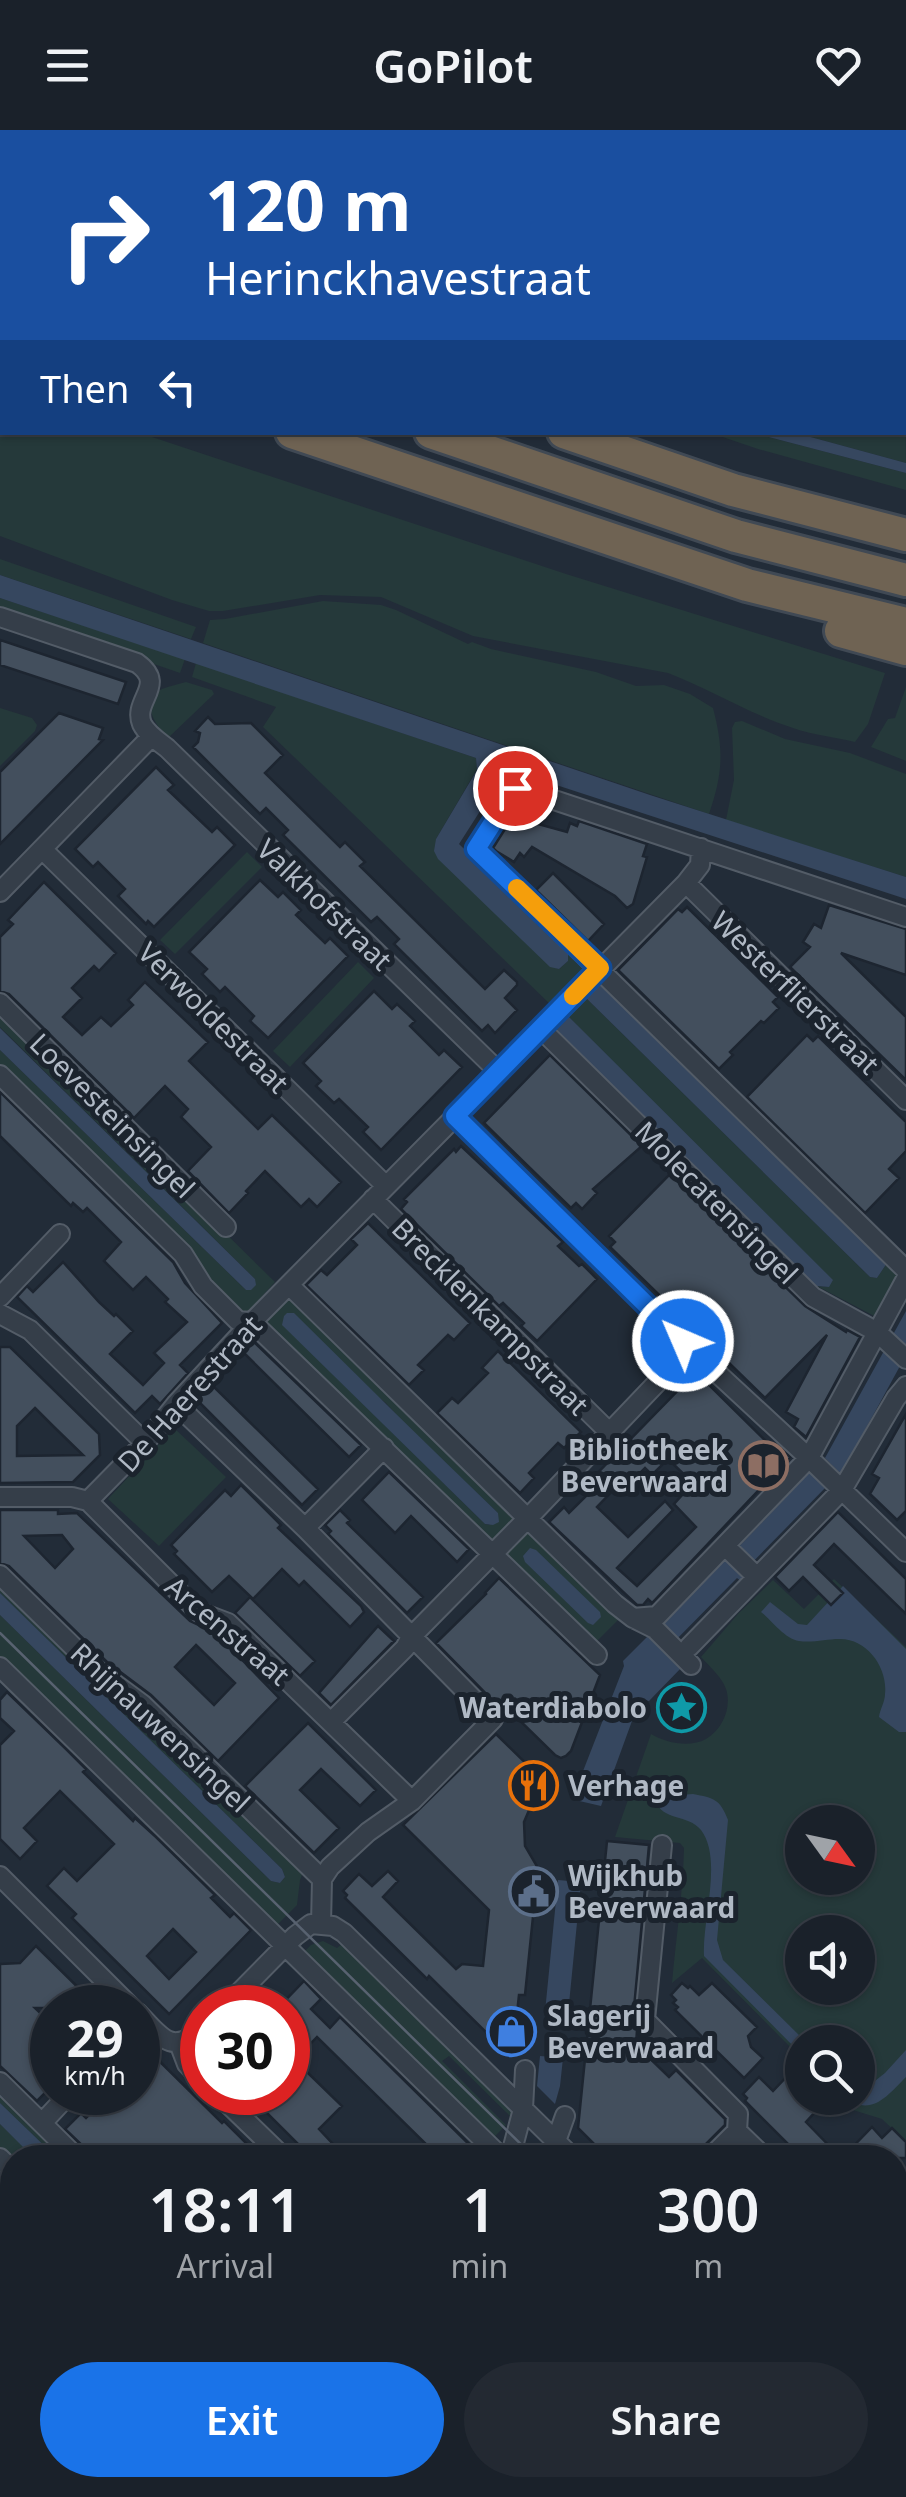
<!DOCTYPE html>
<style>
:root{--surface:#1a212a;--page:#232932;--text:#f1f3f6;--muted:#9fa3a8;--line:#383e47;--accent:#1a73e8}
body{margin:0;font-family:"Noto Sans",sans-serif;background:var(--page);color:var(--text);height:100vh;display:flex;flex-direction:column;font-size:38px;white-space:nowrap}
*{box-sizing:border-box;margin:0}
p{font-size:32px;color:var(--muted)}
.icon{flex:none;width:55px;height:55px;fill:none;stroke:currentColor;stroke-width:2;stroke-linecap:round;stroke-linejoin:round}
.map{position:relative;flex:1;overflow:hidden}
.panel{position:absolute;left:0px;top:2015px;width:908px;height:352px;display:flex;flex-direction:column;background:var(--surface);border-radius:40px 40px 0 0;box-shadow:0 2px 8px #0004,0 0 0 2px var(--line)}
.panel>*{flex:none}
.top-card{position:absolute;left:0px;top:0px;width:908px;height:305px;box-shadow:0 2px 8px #0004,0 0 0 2px var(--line);background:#1a4fa0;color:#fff;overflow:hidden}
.needle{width:65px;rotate:123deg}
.tools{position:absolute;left:785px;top:1675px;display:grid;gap:20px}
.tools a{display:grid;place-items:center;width:90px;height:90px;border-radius:50%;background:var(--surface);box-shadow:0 2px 8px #0004,0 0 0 2px var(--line);font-size:50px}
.speed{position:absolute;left:30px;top:1855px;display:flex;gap:20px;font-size:50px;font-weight:700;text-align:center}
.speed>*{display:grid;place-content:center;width:130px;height:130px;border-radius:50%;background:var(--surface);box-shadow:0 2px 8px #0004,0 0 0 2px var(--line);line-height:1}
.speed small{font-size:25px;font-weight:400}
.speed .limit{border:15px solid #d22;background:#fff;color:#111}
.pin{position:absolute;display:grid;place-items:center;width:85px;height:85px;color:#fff;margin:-42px;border:5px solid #fff;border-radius:50%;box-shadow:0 2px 10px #0007}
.me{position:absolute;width:110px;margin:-55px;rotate:315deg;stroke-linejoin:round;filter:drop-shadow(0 0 8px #0008)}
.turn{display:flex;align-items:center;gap:35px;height:210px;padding:0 40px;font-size:45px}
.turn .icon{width:130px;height:130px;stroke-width:2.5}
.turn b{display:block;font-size:70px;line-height:85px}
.then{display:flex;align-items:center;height:95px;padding:0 40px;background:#0003;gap:20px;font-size:38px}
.eta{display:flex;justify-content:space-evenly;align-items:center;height:170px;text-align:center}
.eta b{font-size:60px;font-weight:600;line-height:70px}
.cta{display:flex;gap:20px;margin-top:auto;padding:20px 40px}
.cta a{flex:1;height:115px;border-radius:60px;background:var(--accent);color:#fff;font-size:40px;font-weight:600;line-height:115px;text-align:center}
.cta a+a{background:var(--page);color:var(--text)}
header{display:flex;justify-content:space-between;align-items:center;height:130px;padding:0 40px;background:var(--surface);font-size:45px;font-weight:600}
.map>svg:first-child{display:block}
.green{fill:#25393a;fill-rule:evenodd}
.water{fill:#36475f}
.building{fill:#434f5d;stroke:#1d2530;stroke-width:2.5;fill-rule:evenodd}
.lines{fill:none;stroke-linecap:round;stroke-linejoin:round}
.street-casing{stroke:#535c67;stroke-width:22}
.highway-casing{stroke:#404954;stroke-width:38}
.street{stroke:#353e49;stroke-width:18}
.highway{stroke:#6f6353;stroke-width:32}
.tram{stroke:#586270;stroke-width:2.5}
.route-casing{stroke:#114b97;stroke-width:25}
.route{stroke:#1a73e8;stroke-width:18}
.slow{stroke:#f59e0b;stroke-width:18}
.labels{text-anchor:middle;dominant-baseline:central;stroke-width:10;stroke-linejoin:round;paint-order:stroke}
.street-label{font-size:28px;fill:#b0b9c5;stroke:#1b232d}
.poi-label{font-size:28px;font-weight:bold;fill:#b0b9c5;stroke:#1b232d;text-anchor:start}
</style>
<header><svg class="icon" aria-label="menu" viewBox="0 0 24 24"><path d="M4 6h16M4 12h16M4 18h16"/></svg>GoPilot<svg class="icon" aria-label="heart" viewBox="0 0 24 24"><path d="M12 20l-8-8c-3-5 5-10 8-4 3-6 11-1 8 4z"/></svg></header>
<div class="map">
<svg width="906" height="2367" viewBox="0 0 906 2367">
<rect width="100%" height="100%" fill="#222c38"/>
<path class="green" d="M0,0H177L185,2H2V11H0Z
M905,248L906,333L796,303L905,302Z
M0,256L2,257V302L140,303L566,444L885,543L868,594L855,612C835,607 813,605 793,598C749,584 710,559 668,543L473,506L381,467L320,465L223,481H209L172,470L0,406Z
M711,303H753L906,343V360L758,319Z
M0,429L196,497L191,509L0,445Z
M0,468L185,529L180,543L0,481Z
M323,471L381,475L396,480L468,514L472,512L491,519L596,542L636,556L664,555L690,564L713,578C724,620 723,643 709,684L203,513L210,490L225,489Z
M196,533L476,628L477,639L436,709L550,836L559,839L568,831V821L588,840L552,876L263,597L276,577L192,547Z
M186,552L212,560L214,564L168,608C156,596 138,571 162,559C169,556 179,554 186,552Z
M906,557V631L871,617L888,589L895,588Z
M0,578L32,588L37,595L35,601L0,636Z
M742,591L785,609L850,623L906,644V747L726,690L734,650L732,598L735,592Z
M247,722L262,737L175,824L160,810Z
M358,832L374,848L290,937L273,921Z
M585,867L870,1147L877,1148L889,1130L904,1145L880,1189L817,1156L828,1157L567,885Z
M0,882L275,1152L243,1187L0,938V920L246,1160L255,1149L0,897Z
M292,1164L517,1386L489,1413L264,1192ZM283,1195L386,1273L405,1295L498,1383L489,1395L485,1394Z
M174,1298L226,1347L159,1416L108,1369Z
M530,1398L621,1487L594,1514L503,1425Z
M834,1449L906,1517V2012L882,1989L853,1980L841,1968H858V1912H802V1929L702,1828L672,1853C676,1808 683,1763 684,1718L680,1713L615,1707L651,1604C666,1613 690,1618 706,1609C723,1599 732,1577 726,1559C722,1547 709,1536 701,1527L738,1484L773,1450L804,1479ZM802,1692H858V1748H802ZM802,1802H858V1858H802Z
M0,1450L134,1581L139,1577L304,1740L300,1750L297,1775L272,1800L0,1532V1485L271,1751L280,1753L285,1747L282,1739L0,1463Z
M323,1811L337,1818L342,1814L515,1984L512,1988L449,1926L442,1931L506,1995L495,2006L506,2017L503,2024L301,1825L311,1815Z
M0,1957L72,2027H56L0,1973Z
M0,1994L34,2027L12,2028V2034L0,2022Z
M906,2085V2119L895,2130V2096Z"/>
<path class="water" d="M753,303H796L906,333V343Z
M0,445L650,665L906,747V769L507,639L459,714L568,821V831L559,839L550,837L438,729L434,721L436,709L477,640L476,628L0,468Z
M602,850L889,1130L877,1148L870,1147L585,867Z
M567,885L833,1150L829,1157L817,1156L808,1149L554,900Z
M0,898L255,1149L256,1155L251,1160H246L0,920Z
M906,1181V1225L841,1344L825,1328Z
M287,1183H294C362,1250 429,1317 498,1383L499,1392L493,1395L485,1394L282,1195L284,1186Z
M810,1342L826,1357L745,1440L749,1444L742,1452L737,1448L669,1517L682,1537L649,1571L640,1569L601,1676L575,1670L578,1654L624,1536L623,1531L648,1506H657L660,1493L728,1424L730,1426Z
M530,1418L536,1420L600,1482L601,1487L593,1495L588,1493L525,1432L523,1426Z
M843,1456L906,1519V1602H899L879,1587C880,1579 885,1572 885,1564C888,1538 867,1508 839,1509C827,1509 812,1513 799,1511C785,1509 772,1491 761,1482L770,1472L798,1494L807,1495Z
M0,1463L282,1739L285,1747L280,1753L271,1751L0,1485Z
M693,1664C714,1668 720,1669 728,1690L717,1810L723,1830L806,1912H802V1925L704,1826C702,1790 723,1729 701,1700C688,1684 662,1691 656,1671L666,1666Z
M558,1750L581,1752L568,1884L545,1882Z
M906,1920V1947C887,1966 872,1987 845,1968H858V1958H866L885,1943Z
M540,1926L563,1928L560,1956L555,1974L537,1956Z
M0,1973L56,2027H33L0,1994Z"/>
<path class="building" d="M0,510L126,552L118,574L0,535Z
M59,583L103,598L99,609L103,610L0,714V642Z
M208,587L215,594L251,593L283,625L265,643L340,717L345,712L365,732L360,736L485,859L504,840L517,852V855L505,868L517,880L495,903L488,895L482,901L394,814L399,809L377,787L371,792L283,705L288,700L266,678L260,684L193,617L198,612L200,603L195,601Z
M156,637L174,655L168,660L212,702L217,697L235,715L154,797L148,791L146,794L118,766L125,759L98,732L93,737L75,719Z
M522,672L546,680L538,694L567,702L570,693L577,696L579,691L647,714L643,726L647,727L633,774L627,778L615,766L532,717L524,727L520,723L514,732L496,721L493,718Z
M553,743L604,794L588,811L536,760Z
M260,750L278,767L283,762L301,780L296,785L325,813L330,808L348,826L268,908L250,891L254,886L225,857L220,862L202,844L207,839L189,822Z
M44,752L116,823L99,841L94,836L72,858L82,868L63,887L82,905L101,887L111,896L133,875L128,870L145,852L208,912L189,931L258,999L272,985L341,1052L317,1077L309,1069L301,1077L265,1041L246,1061L248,1063L229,1083L188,1041L211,1017L181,987L188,979L165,956L134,988L9,864L0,861V807L13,794L8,790Z
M829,775L906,799V845L841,823L906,887V950L790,837L810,817L803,812L814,794L821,798Z
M687,777L778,867L773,872L779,878L764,893L761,891L730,922L733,925L719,939L618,840L678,779L682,782Z
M374,861L392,879L397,874L415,891L410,896L439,925L444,920L462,937L381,1020L363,1002L368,997L339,969L334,973L316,956L321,951L303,933Z
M807,905L813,911L818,906L906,992V1021L889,1039L899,1048L865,1083L747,967Z
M550,925L642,1016L593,1059L597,1063L582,1079L576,1073L571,1078L484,993Z
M0,962L173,1132L185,1153L222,1193L180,1235L188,1243L160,1274L152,1266L135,1283L17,1167L27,1156L33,1162L63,1132L99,1172L114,1186L116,1184L133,1201L110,1224L143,1255L164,1233L154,1223L187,1192L165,1172L168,1169L146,1147L133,1160L104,1131L121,1112L87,1078L83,1082L73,1073L71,1076L0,1006Z
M461,1016L563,1112L558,1116L579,1136L582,1134L597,1149L537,1211L521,1196L524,1193L503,1173L499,1176L401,1079L407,1072L404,1069L454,1019L456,1022Z
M670,1044L805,1176L846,1202L847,1200L860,1207L806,1307L794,1297L798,1289L786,1282L827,1205L765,1268L610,1117L615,1112L609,1106Z
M368,1093L470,1193L454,1210L448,1205L418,1235L424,1240L409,1255L306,1155L321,1140L327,1145L357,1115L351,1109Z
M252,1210L361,1315L349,1327L242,1221Z
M0,1217H10L99,1304L100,1325L73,1352L0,1353ZM35,1278L53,1296L83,1325L17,1326V1296Z
M498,1221L581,1302L564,1318L558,1313L529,1343L534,1348L520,1363L437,1283L452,1268L458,1273L488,1243L482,1238Z
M696,1242L779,1324L782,1320L790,1327L652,1473L648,1469L643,1475H637L549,1392L564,1377L569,1383L589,1363L583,1358ZM668,1329L693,1353L674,1374L696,1397L637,1456L617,1438L673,1380L665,1371L628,1407L597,1377L620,1353L625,1358L645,1338L652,1345Z
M211,1254L318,1359L302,1375L197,1270Z
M906,1284V1381L897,1390L870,1364L879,1348L872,1344Z
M389,1342L469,1419L457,1432L411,1386L395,1403L362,1370Z
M241,1355L281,1395L278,1398L361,1476L364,1482L350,1497L304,1451L299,1456L282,1439L253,1469L229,1446L212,1462L174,1424L177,1421L171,1415L225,1360L231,1366Z
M0,1380H58V1384L77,1383L190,1491L216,1503L279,1568L218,1631L151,1565L107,1532L9,1436L0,1433ZM62,1405L73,1419L55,1438L24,1406ZM196,1515L235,1553L214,1575L175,1537Z
M340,1380L350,1390L347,1393L423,1467L407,1483L328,1404L331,1401L325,1395Z
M838,1382L906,1449V1484L834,1414L814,1435L843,1463L831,1475L803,1447L789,1461L775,1447Z
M499,1448L600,1545L571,1621L566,1626L561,1628L555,1625L502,1573L499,1577L436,1513L486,1464L485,1463Z
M250,1467L315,1531L300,1546L235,1483Z
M378,1496L394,1511L331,1575L319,1563Z
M7,1562L66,1619L86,1639L83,1642L122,1680L133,1691L135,1688L156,1707L215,1765L211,1768L230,1787L234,1783L251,1800L169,1884L72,1788L76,1784L47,1756L64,1738L77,1751L114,1714L60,1661L24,1698L37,1711L20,1729L0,1709V1615L14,1601L0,1588V1570ZM173,1799L196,1822L169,1849L147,1826Z
M308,1593L376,1660L360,1676L321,1639L300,1660L339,1698L314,1723L245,1656Z
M496,1604L550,1657L533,1671L524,1692L525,1716L538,1738L525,1865H519L514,1911L506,1917L498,1914L429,1846L427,1849L422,1844L345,1768L347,1765L343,1761L359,1744L372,1756L388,1741L398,1751L383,1767L396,1780L456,1839L462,1834L483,1836L489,1780L403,1695Z
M607,1711L649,1715L633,1889L637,1900L636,1915L669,1947L676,1940L725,1989V1995L692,2028H608L578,1998Z
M36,1816L99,1878H35L52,1894V1956L37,1971L0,1936V1834L20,1833Z
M304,1851L321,1869L311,1879L330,1898L340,1887L483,2028H440L317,1907L288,1937V1878H278Z
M682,1853L688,1858L690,1856L699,1865L712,1853L757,1897L748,1906L751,1917L763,1928L744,1948L675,1880L678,1877L673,1873L676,1870L671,1865Z
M138,1910L222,1993L224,1991L261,2028H91L86,2019L65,1999L81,1983L86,1988L111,1962H138V1954L143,1949L138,1944Z
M792,1941L802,1951V1968H828L806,1992L841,2028H802L745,1971L747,1968L743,1964L759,1947L773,1961Z
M307,1942L342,1976L319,1999L332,2013L317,2028H312L246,1962H288Z
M872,1997L882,2008L892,1998L906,2012V2028H842Z"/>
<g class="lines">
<defs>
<path id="street" d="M0,487L137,533C168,555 132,570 142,594C147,604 158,611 167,618L499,942
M42,719L386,1056
M686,753L906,970
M0,762L152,606
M906,787L515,657L476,719L906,1140
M0,873L226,1097
M541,899L813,1167L877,1202L906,1229
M0,945L183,1124L203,1156L238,1191L252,1192L597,1525
M455,986L690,1218L809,1328L906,1422
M373,1069L609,1302
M289,1155L615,1474L633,1488
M0,1167L60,1104
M0,1184L30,1200L145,1313
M176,1274L305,1398L493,1589L412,1671L368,1702L330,1737L322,1749L321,1794
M0,1367H72L88,1371
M88,1371L145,1313L176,1274L252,1192L686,753L700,735L701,718
M88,1371L199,1482L228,1493L412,1671
M305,1398L384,1318
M725,1416L757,1447
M0,1445L100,1543L142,1574L322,1749
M689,1517L842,1360L896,1268L906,1256
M691,1535L655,1499L633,1488L657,1486L809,1328L906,1149
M0,1537L502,2028
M332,1591L405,1518L411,1507L528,1388L690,1218
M662,1715L645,1890L738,1984L737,2001L765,2028
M0,1746L132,1878
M224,1878L295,1806L311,1794L333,1796L344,1803L573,2028
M138,1883C161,1907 171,1926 202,1899
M179,1913L187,1934L202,1950
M0,1952L77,2028
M216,1962L284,2028
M42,1993L71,1962
M0,2028L12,2040
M510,2028L523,1979L525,1940
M550,2028L565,1986
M710,2028L737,2001
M895,2080L906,2069
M895,2141L906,2153
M0,2250L12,2263
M895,2313L906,2324
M102,2355L115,2367
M230,2355L243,2367
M339,2355L343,2359
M545,2355L557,2367
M697,2355L708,2367
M853,2355L865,2367
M455,2367L458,2355
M651,2367L664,2355"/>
<path id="highway" d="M0,111L2,112
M0,156L2,157
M0,203L2,204
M292,302L747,455L906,494
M431,302L736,406L906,450
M564,302L733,360L906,405
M841,501L906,519"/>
</defs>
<use href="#street" class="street-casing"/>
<use href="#highway" class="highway-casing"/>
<use href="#street" class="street"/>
<use href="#highway" class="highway"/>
<path class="tram" d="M0,1503L535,2028
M895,2118L906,2106"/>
</g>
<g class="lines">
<defs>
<path id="route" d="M515,658L476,719L600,838L455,986L683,1211"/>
</defs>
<use href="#route" class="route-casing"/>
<use href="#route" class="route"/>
<path class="slow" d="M517,758L600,838L573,866"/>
</g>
<defs>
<symbol id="library-ring" viewBox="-11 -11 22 22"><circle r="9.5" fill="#1b232d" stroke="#8d6e63" stroke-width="1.5"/><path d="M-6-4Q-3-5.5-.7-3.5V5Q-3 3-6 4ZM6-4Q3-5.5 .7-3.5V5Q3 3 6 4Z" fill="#8d6e63"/></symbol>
<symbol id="sight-ring" viewBox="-11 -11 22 22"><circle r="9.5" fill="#1b232d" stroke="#0f9aa8" stroke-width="1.5"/><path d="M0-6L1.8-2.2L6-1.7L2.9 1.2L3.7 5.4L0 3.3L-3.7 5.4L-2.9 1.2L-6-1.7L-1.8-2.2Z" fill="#0f9aa8"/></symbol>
<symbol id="restaurant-ring" viewBox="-11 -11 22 22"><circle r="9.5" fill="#1b232d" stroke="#e8710a" stroke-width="1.5"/><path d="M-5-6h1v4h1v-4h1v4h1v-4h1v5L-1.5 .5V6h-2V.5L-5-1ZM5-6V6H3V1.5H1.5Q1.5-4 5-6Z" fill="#e8710a"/></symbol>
<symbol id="civic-ring" viewBox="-11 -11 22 22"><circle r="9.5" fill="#1b232d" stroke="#5c6f8a" stroke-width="1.5"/><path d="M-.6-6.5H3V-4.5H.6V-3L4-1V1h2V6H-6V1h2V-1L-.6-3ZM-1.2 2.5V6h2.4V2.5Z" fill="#5c6f8a"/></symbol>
<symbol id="shop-ring" viewBox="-11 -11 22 22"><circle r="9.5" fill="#1b232d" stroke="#3f7fe0" stroke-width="1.5"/><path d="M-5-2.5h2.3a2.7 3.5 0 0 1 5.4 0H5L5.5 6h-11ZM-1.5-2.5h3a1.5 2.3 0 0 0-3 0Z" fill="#3f7fe0"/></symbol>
</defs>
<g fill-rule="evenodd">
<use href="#library-ring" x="736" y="1308" width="55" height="55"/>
<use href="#sight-ring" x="654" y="1550" width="55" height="55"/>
<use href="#restaurant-ring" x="506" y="1628" width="55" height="55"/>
<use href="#civic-ring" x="506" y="1734" width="55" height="55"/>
<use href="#shop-ring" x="484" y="1874" width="55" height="55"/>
</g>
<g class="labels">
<g class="street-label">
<text transform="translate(325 774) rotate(44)">Valkhofstraat</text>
<text transform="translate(796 862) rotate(44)">Westerflierstraat</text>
<text transform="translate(214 887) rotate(45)">Verwoldestraat</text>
<text transform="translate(113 985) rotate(45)">Loevesteinsingel</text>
<text transform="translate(717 1072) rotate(45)">Molecatensingel</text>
<text transform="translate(491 1186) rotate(45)">Brecklenkampstraat</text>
<text transform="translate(189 1263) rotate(-48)">De Haerestraat</text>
<text transform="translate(228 1500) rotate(40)">Arcenstraat</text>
<text transform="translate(161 1597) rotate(43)">Rhijnauwensingel</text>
</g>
<g class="poi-label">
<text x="728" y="1319" text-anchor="end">Bibliotheek<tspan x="728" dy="32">Beverwaard</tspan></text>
<text x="647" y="1577" text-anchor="end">Waterdiabolo</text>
<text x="568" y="1655">Verhage</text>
<text x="568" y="1745">Wijkhub<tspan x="568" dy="32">Beverwaard</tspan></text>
<text x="547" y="1885">Slagerij<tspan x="547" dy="32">Beverwaard</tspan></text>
</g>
</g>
</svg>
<div class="tools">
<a><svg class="needle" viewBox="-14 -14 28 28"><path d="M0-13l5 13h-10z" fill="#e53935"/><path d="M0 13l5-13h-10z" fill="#9fa3a8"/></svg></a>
<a><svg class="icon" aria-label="sound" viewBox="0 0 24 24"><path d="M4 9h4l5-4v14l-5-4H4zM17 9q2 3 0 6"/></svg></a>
<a><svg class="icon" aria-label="search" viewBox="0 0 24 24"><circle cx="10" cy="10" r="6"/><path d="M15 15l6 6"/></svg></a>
</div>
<div class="speed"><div>29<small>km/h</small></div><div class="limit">30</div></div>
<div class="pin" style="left:515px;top:658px;background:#d93025"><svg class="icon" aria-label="arrive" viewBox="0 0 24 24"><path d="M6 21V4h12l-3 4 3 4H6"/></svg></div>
<svg class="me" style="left:683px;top:1211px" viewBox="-20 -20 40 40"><circle r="17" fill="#1a73e8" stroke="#fff" stroke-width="3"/><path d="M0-11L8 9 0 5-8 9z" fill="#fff"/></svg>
<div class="top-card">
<div class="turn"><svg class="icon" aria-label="right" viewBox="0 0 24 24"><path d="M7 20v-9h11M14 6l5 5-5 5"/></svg><div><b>120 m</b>Herinckhavestraat</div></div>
<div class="then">Then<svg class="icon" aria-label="left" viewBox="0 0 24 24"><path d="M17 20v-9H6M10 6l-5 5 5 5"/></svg></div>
</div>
<section class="panel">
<div class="eta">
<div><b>18:11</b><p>Arrival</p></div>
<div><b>1</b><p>min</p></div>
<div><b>300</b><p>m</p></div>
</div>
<div class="cta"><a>Exit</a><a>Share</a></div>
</section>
</div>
